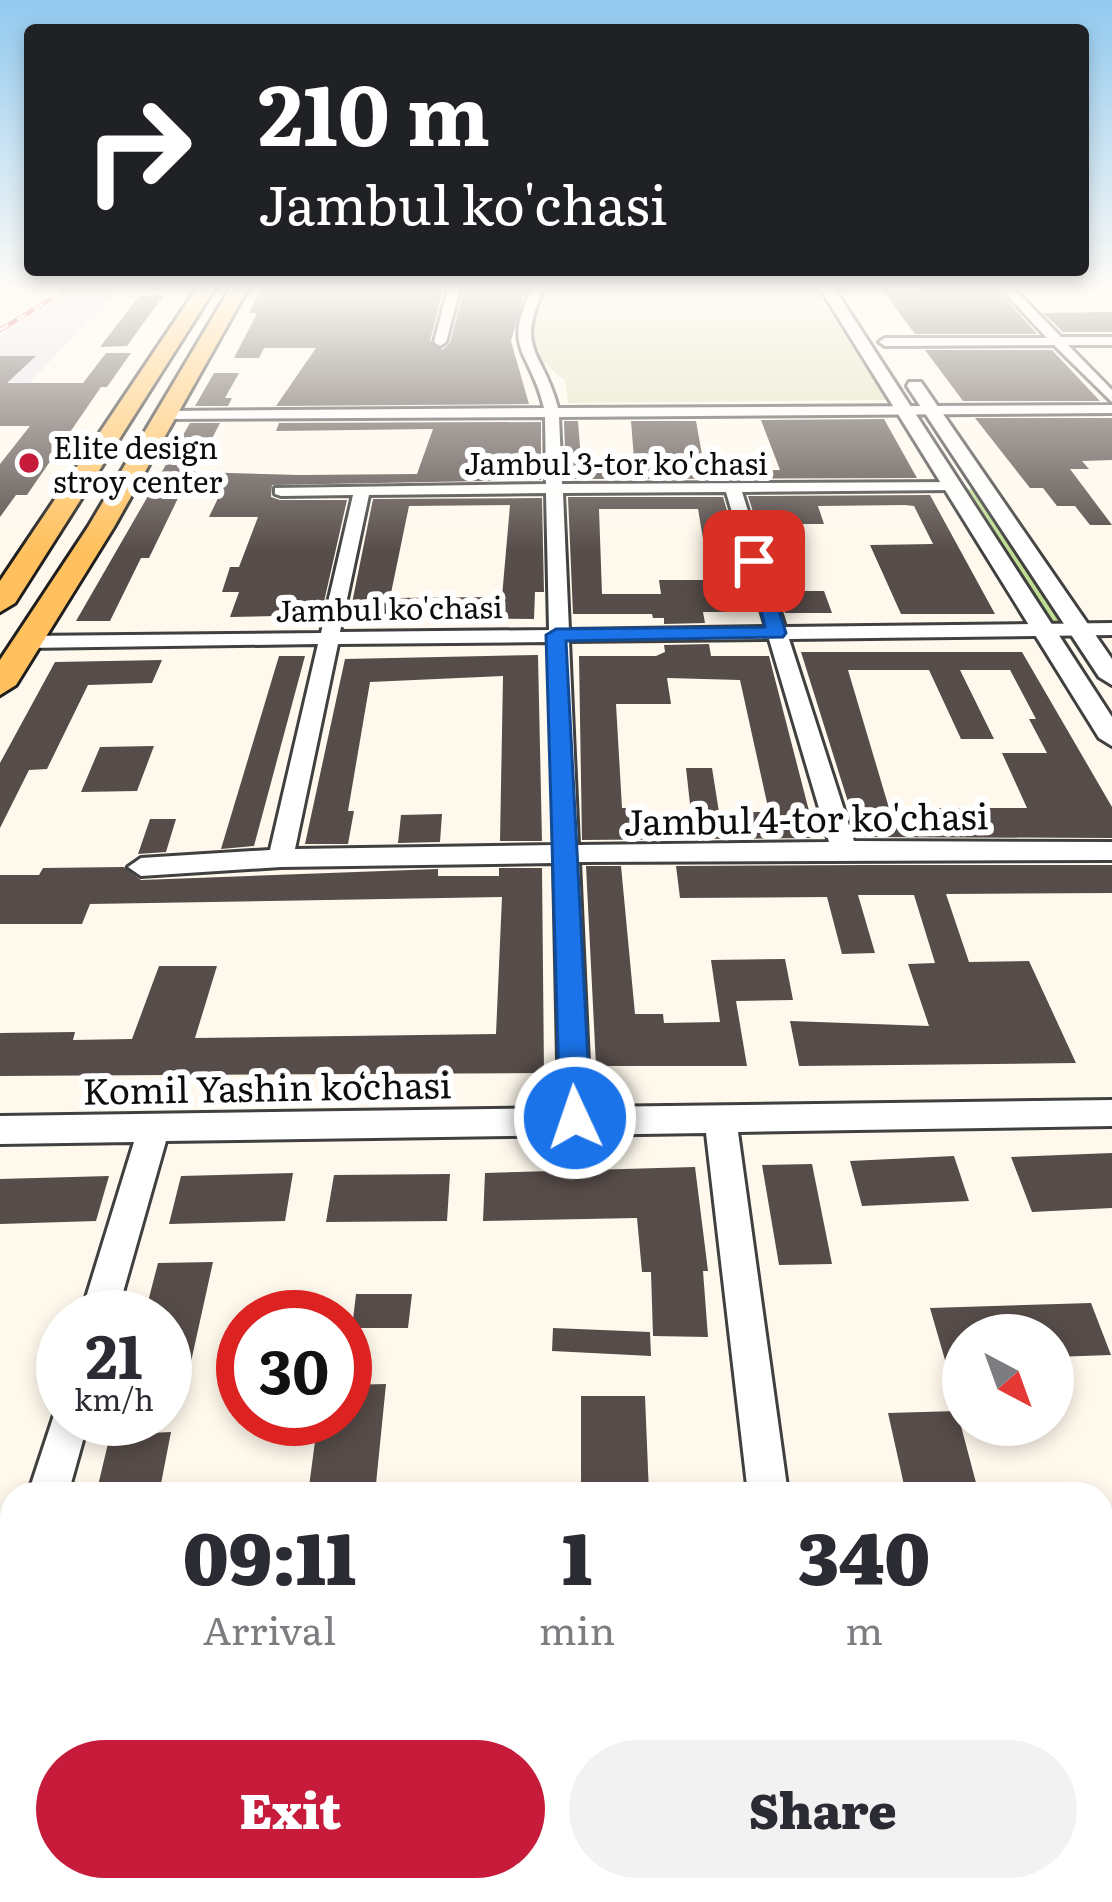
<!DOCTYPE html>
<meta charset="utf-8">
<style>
:root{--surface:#fff;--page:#f2f2f3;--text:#2b2b33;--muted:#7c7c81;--accent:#c71b3c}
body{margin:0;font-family:Literata,serif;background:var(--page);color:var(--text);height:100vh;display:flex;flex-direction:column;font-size:45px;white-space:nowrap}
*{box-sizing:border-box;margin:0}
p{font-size:39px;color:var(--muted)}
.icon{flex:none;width:66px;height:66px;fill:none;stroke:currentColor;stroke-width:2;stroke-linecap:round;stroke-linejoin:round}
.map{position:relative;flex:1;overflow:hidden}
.panel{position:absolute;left:0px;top:1482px;width:1113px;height:420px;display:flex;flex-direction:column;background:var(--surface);border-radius:36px 36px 0 0;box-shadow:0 6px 18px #0003}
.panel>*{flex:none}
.top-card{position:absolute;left:24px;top:24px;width:1065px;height:252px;border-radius:12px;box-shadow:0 6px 18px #0003;background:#202124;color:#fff;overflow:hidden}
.needle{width:78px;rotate:139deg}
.tools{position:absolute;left:942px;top:1314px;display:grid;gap:24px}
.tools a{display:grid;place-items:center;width:132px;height:132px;border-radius:50%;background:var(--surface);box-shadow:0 6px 18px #0003;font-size:60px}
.speed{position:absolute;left:36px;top:1290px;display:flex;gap:24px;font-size:60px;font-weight:700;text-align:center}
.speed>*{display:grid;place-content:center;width:156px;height:156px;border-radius:50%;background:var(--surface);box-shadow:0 6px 18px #0003;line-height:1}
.speed small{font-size:30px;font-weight:400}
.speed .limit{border:18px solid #d22;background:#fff;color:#111}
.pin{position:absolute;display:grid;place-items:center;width:102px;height:102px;color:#fff;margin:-51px;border-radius:24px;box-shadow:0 6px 18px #0006}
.me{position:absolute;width:132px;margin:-66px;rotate:357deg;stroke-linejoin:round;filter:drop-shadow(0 0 9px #0008)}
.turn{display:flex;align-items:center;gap:42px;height:252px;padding:0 36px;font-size:54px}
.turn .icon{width:156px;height:156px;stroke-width:2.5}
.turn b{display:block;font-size:84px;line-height:102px}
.eta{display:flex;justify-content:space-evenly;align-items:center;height:204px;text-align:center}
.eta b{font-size:72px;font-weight:800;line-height:84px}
.primary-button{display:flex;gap:24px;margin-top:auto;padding:24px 36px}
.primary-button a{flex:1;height:138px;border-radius:72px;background:var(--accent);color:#fff;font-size:48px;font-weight:800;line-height:138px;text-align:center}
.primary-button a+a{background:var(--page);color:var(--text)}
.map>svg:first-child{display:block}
.industrial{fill:#e9e0ec}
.forest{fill:#bfde92}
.cemetery{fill:#dce2bc}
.building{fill:#564c49;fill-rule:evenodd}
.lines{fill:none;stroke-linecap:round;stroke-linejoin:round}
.minor-casing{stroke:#404040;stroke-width:6}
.tertiary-casing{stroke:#404040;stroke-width:6}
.primary-casing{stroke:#1e1e1e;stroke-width:6}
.minor{fill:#fff;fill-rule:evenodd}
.tertiary{fill:#fff;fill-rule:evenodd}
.primary{fill:#ffc05d;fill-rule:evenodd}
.rail-casing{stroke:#c71b3c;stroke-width:4.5}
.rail{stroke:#fff;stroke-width:3;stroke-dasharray:10;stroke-linecap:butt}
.route{fill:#1a73e8;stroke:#114b97;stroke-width:3}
.poi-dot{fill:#c71b3c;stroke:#fff;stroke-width:4.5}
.labels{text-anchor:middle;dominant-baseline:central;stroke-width:12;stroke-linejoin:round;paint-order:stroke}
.far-poi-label{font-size:30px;fill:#0d0d0d;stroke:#fff;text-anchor:start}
.far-street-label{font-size:30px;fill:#0d0d0d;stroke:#fff}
.street-label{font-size:36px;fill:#0d0d0d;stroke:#fff}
</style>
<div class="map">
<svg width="1112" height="1902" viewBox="0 0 1112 1902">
<rect width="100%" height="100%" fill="#fff9ed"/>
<path class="industrial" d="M78,285H124L0,413V335Z"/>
<path class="forest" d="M960,486L979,492L1062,618L1058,622L1047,619Z"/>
<path class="cemetery" d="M812,285L887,400L568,403L565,380C521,349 528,333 544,287Z"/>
<path class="building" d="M465,285H527L511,341L529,404L276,406L316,348H264L259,358H234L257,313H249L261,289L444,286L430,341L442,350L450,343Z
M922,285H993L1037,334H915L884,292H927Z
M164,295L127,346L100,347L139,296Z
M1112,312V332H1063L1043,313Z
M925,350H1052L1100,401H963Z
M106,353H131L107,387H101L27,495H16L0,517V464L30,426H0V356H36L7,383H83Z
M214,373H239L225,398H232L228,406H195Z
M975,418H1112V460L1082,461L1089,469H1070L1112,525H1090L1075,506H1057L1043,488H1030Z
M884,419L917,478L566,479L564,421H578L582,473L635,472L631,421H696L705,471L780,470L761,420Z
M541,422V480L272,485L271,497L280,500H347L321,615L230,617L239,592H222L230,567H239L258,517H209L221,492H181L149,558H141L110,621H76L190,423H220L195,472L299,475L417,474L433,429L276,431L279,423Z
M930,495L995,614H901L870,545L933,544L914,506L905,505L818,506L824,524H781L801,591H824L832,613H785L748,496Z
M568,497H723L757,612H703L705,623L664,624V618H653L652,614H573ZM599,509H698L710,580H659L661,594H602Z
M542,498L544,592H535L534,619L349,618L373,499ZM510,505L502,597L390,598L409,506Z
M709,644L711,656H769L816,838L582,840L579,656H656L665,652L664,645ZM667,678L740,680L769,812H719L712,768H686L691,813H633L632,808H622L616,704H671Z
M801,652H1022L1112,807V838L859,837ZM848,670H929L961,739H994L960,670H1010L1036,719H1029L1047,753H1002L1027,808H889Z
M538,655L542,841H500L503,676L370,682L348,811H354L348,844H305L345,659Z
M279,656H305L254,846L221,849Z
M162,660L152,683L88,685L47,769L29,770L0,828V763L55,662Z
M154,746L137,791L81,792L100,747Z
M442,814L440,842L398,843L401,815Z
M150,819H176L166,852L138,854Z
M867,865H1112V893L946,894L969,962L1029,961L1076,1063L799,1066L790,1021L929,1026L908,964L935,963L914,895H858L875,953L842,954L827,897L680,898L676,866Z
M586,866H621L635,1014H663L664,1023L720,1022L711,960L785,959L793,1000L736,1001L747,1066H596Z
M124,867L141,880L438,869V876H499V868H542L544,1073L0,1076V1033L75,1032L73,1040L132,1039L159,966H217L195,1038L496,1034L502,897L90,904L82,924H0V875H39L43,868Z
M1112,1153V1208L1032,1212L1011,1157Z
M954,1156L969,1201L862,1206L850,1161Z
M812,1164L832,1264L779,1265L762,1165Z
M695,1167L708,1271H703L708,1337L653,1336L651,1272H642L637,1218L483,1221L485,1173Z
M293,1173L285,1221L169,1224L181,1176Z
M450,1174L447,1221L326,1222L334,1175Z
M109,1176L96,1221L0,1224V1179Z
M213,1262L187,1380H165V1317H144L158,1263Z
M356,1294H412L408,1328H352Z
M1091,1303L1111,1355L1053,1357V1335H963V1360H945L930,1308Z
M553,1328L650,1332L651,1356L552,1351Z
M386,1384L375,1494H308L318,1419H345V1385Z
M581,1396H645L649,1494H581Z
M957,1411L979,1494H906L888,1413Z
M171,1432L159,1494H96L110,1435Z"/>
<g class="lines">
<defs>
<path id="minor" d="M449,285H461L446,342L440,346L434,342Z
M534,285H546C513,351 543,349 558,408L1112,405V413L559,417L562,484L958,482L960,485L952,490L742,492L785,627L1112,623V635L789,639L854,841L1112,842V860L579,862L590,1107L1112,1100V1126L738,1132L788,1494H748L706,1133L166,1141L116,1317H80L134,1142L0,1144V1116L559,1108L554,863L281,867L141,876L128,867L141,858L270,850L318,644L26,648L16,642L26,636L321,633L353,495L281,496L275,494V488L546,484L545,417L165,419L158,415L165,411L544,408C530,348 500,351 534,285ZM726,492L766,627L569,630L563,493ZM546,493L549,630L340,632L369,495ZM769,639L829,842L578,845L569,641ZM550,642L554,845L295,849L338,644Z
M998,285H1010L1061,337H1112V345H1068L1112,390V402L1054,345L885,346L879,342L885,338H1047Z
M63,1403V1419H89L68,1494H28L57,1406Z
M12,1599V1678L0,1683V1604Z
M800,1890H850L852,1902H802Z"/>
<path id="tertiary" d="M818,285H832L1112,717V746L1099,738Z
M909,382H921L1112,659V685L1099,677L907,386Z"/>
<path id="primary" d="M199,285H217L15,603L0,612V581Z
M232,285H250L114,527L16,685L0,695V660L88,527Z"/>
</defs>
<use href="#minor" class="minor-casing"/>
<use href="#tertiary" class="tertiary-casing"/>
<use href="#primary" class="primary-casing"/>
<use href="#minor" class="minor"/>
<use href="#tertiary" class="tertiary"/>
<use href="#primary" class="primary"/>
<defs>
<path id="rail" d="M0,330L74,285"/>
</defs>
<use href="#rail" class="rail-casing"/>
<use href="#rail" class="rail"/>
</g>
<linearGradient id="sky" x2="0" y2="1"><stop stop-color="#91c9ef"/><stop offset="0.52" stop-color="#fffcf7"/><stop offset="1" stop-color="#fffcf7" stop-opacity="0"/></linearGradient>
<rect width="1112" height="552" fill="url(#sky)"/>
<path class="route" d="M748,557L763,561L786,633L783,637L566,641L591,1118L586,1127L575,1131L564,1127L560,1118L546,635L556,629L765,627Z"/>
<circle class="poi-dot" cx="29" cy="463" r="12"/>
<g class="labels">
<g class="far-poi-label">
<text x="53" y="446">Elite design<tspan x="53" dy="34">stroy center</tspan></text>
</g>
<g class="far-street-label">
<text x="616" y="462">Jambul 3-tor ko'chasi</text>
<text transform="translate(389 607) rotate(-1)">Jambul ko'chasi</text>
</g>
<g class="street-label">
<text transform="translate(806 817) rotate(-1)">Jambul 4-tor ko'chasi</text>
<text transform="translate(267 1086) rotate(-1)">Komil Yashin koʻchasi</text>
</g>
</g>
</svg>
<div class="tools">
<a><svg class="needle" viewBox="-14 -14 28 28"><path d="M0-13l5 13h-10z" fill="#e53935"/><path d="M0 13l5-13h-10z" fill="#7c7c81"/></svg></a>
</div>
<div class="speed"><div>21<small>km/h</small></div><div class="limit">30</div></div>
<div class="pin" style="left:754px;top:561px;background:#d93025"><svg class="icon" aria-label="arrive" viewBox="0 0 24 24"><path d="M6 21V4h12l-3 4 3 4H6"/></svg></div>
<svg class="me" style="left:575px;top:1118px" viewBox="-20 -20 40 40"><circle r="17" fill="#1a73e8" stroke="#fff" stroke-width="3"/><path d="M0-11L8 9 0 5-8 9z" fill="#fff"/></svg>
<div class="top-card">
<div class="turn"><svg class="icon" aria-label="right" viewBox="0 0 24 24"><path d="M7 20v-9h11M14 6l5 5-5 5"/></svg><div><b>210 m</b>Jambul ko'chasi</div></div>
</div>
<section class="panel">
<div class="eta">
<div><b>09:11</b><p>Arrival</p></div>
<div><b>1</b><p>min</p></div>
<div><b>340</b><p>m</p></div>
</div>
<div class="primary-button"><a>Exit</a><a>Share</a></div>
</section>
</div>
